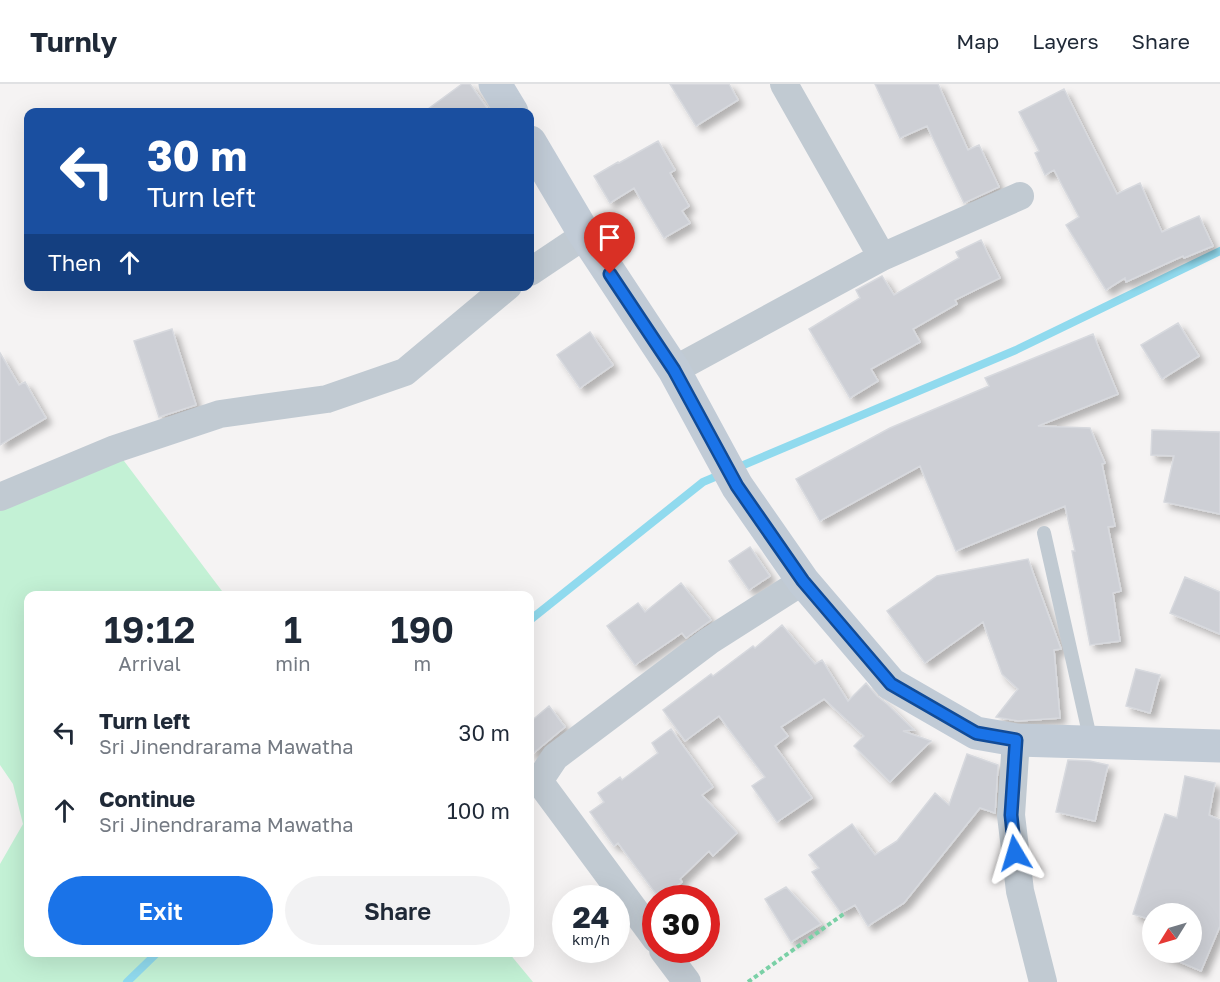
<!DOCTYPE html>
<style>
:root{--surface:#fff;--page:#f2f2f3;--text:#1f2937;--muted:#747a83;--line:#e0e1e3;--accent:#1a73e8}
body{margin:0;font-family:"Golos Text",sans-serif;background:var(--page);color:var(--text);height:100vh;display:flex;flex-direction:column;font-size:22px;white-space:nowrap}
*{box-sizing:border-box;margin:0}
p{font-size:20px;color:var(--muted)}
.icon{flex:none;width:33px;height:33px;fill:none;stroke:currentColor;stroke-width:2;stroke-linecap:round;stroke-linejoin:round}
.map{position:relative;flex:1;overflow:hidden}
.panel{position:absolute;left:24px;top:507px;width:510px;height:366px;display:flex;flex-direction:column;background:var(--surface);border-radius:12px;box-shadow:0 6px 24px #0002}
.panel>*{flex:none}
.banner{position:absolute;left:24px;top:24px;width:510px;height:183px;border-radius:12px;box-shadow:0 6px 24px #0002;background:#1a4fa0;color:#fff;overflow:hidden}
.needle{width:39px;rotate:233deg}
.buttons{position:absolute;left:1142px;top:819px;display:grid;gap:12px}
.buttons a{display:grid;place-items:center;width:60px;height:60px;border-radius:50%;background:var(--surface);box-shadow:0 6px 24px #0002;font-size:30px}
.speed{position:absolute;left:552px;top:801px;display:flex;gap:12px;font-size:30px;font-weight:700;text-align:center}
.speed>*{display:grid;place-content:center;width:78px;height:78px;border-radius:50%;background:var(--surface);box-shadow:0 6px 24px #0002;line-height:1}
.speed small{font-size:15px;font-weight:400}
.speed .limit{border:9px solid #d22;background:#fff;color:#111}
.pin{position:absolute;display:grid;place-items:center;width:51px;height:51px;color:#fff;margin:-62px -26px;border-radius:50% 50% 50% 0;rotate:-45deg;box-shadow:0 0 6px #0007}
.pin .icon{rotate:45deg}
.me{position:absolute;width:66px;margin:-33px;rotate:353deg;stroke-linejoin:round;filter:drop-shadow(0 0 4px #0008)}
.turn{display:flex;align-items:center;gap:21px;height:126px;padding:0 24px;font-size:27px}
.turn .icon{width:78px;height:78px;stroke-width:2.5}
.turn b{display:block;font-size:42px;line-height:51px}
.then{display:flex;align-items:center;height:57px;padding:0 24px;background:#0003;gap:12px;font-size:22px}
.eta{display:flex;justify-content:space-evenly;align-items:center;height:102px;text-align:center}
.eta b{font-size:36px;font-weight:600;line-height:42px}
.primary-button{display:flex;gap:12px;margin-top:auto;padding:12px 24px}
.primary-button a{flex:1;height:69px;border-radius:36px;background:var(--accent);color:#fff;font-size:24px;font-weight:600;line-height:69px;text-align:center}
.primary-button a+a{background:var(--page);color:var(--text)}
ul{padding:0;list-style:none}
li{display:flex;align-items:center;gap:18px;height:78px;padding:0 24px}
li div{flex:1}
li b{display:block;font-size:22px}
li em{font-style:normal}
header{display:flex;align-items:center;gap:36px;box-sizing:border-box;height:84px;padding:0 30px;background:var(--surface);border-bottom:2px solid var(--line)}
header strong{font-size:28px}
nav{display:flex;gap:33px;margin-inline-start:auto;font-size:21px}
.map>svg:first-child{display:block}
.green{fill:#c3f1d5}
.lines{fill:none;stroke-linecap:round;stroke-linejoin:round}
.stream{stroke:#90daee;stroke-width:8}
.building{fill:#cdcfd5;stroke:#d7d9de;stroke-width:1.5;filter:url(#shadow)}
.path{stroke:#7ad0a6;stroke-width:4;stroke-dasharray:4.5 3;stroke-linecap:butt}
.lane{stroke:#c1cad2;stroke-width:14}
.street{stroke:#c1cad2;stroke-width:28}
.secondary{stroke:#c1cbd6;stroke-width:33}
.route-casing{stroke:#114b97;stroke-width:15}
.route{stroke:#1a73e8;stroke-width:10}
</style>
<header>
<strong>Turnly</strong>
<nav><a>Map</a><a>Layers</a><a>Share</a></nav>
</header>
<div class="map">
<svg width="1220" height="898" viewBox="0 0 1220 898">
<defs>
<filter id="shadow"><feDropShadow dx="5.5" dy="5.5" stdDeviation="3" flood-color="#0004"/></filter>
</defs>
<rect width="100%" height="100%" fill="#f5f3f3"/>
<path class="green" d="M115,365L225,511L28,512V868L509,869L533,898H0V780L23,740L13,700L0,681V413Z"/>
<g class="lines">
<path class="stream" d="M734,385L1016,266L1220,167
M530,536L703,398L722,390
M127,898L158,868"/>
</g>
<path class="building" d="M462,0H470L490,28H424Z
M670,0H729L738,16L696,42Z
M875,0H938L968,66L979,61L999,103L964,119L927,42L900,54Z
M1064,5L1117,110L1140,99L1162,148L1199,132L1213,162L1184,174L1183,172L1126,198L1125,194L1106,206L1066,141L1079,133L1054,86L1045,91L1035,69L1039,67L1019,28Z
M658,57L675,86L670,89L689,122L682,127L690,139L664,154L634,104L610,119L594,92L618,78L619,79Z
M981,156L1000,194L955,216L957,220L913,245L920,258L871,285L878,297L850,314L809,245L860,214L856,206L882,192L894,211L959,174L956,168Z
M1178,239L1199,272L1162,295L1141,261Z
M172,245L196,321L159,333L134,257Z
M590,248L613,281L580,304L557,271Z
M1093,250L1118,310L1038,342L1090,344L1105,379L1102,380L1115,442L1108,443L1121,507L1113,509L1120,557L1090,561L1072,467H1075L1065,422L956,467L920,382L820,437L796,395L890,344L989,302L985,294Z
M0,269L19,301L25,298L46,334L0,361Z
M1152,346L1220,348V430L1164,418L1174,372L1151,371Z
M750,463L770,492L749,506L729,477Z
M1028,475L1061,565L1054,566L1060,634L1018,637L996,633L1018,605L1002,590L983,538L925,579L887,527L937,492Z
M1185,493L1220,508V550L1170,529Z
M681,499L711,536L686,554L682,549L635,581L607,542L638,519L645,528Z
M782,541L815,580L822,576L848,617L866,599L877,612L887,620L914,646L903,647L931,657L890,698L854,662L864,652L824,615L781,643L788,652L775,662L812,714L777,738L752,702L765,693L719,632L685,657L663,626L711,590L713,592L753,562L755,564Z
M1136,585L1160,591L1150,629L1126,622Z
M549,622L565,643L530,672V638Z
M671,645L713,703L702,711L737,749L713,772L709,767L680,795L682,798L659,814L618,759L614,762L590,728L604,718L598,709L620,693L622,696L658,669L652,659Z
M967,670L998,681L995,729L980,724L904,819L868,842L855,821L841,829L812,788L819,784L809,771L852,740L875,771L897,757L935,709L949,721Z
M1068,676L1090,677L1108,681L1095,737L1056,728Z
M1185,692L1215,699L1209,731L1220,736V842L1201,887L1159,869L1191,868V830H1152V836L1133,830L1165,730L1177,734Z
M786,803L821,840L791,858L765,815Z"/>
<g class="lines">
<path class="path" d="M748,898L845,829"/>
<path class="lane" d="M1044,449L1091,658"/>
<path class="street" d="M784,0L882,173
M530,188L585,151
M674,286L882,173L1020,112
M0,413L115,365L220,330L327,315L405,288L508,202
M1016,656L1011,731L1020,807L1043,898
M656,855L539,697L555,673L709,557L803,497
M663,866L687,898"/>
<path class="secondary" d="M495,0L512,28
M530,58L585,151L674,286L737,402L803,497L891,600L976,649L1016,656L1220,662"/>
</g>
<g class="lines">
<defs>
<path id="route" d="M610,190L674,286L737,402L803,497L891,600L976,649L1016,656L1011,731L1015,769"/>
</defs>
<use href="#route" class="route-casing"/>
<use href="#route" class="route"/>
</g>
</svg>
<div class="buttons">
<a><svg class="needle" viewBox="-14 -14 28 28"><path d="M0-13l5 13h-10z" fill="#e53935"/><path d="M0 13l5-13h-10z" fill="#747a83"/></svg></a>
</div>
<div class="speed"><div>24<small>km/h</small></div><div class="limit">30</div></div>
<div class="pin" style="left:610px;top:190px;background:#d93025"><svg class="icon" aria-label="arrive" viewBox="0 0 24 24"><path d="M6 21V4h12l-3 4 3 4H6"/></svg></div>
<svg class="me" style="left:1015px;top:769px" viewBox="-20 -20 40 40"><path d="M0-17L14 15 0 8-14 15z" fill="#1a73e8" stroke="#fff" stroke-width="4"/></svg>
<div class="banner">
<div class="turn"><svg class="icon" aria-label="left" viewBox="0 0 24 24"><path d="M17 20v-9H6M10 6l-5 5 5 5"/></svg><div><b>30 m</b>Turn left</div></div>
<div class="then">Then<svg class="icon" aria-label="ahead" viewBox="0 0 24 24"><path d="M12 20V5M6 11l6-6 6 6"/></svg></div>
</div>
<section class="panel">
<div class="eta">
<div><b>19:12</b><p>Arrival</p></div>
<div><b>1</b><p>min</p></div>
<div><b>190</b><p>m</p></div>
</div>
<ul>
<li><svg class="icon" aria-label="left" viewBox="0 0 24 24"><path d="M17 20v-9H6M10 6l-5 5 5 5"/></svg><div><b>Turn left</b><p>Sri Jinendrarama Mawatha</p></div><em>30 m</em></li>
<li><svg class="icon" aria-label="ahead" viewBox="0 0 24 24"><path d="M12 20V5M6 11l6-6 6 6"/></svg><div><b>Continue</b><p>Sri Jinendrarama Mawatha</p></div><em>100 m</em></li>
</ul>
<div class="primary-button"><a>Exit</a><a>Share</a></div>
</section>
</div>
